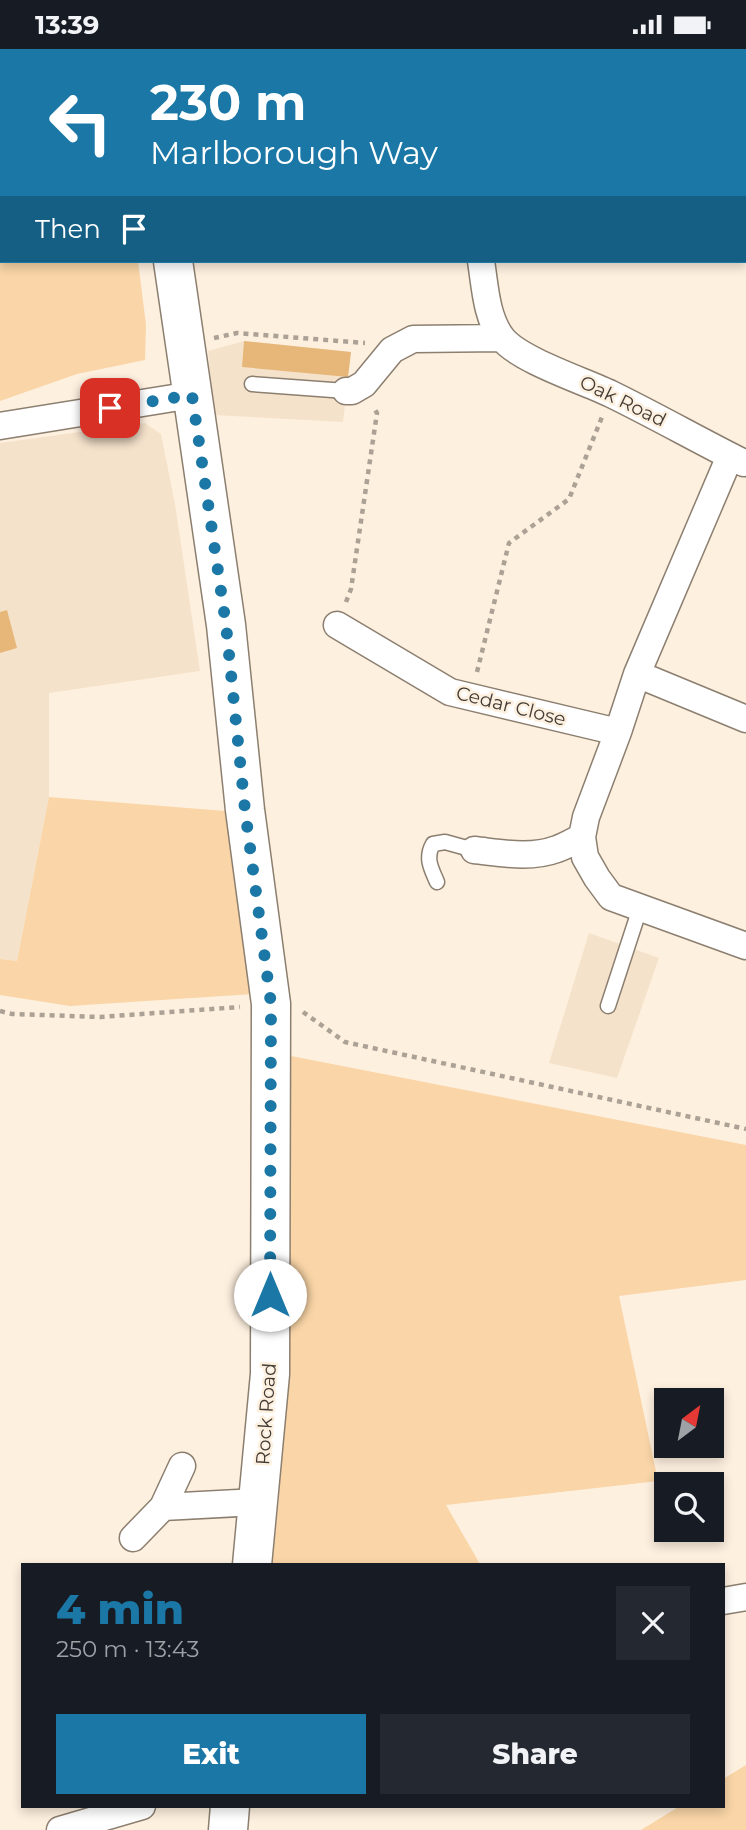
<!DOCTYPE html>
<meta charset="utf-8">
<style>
:root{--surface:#171b24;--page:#242831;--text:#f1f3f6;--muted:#9ea1a6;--accent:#1b77a5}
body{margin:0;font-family:Montserrat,sans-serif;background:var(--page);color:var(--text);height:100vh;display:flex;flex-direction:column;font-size:26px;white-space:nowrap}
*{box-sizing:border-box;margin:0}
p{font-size:23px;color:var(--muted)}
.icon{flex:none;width:38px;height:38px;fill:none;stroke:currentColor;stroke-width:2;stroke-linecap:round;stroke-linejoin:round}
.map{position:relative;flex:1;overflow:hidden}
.details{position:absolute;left:21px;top:1514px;width:704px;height:245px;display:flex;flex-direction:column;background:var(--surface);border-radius:0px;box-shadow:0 4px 10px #0003}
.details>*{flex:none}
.guide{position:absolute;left:0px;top:0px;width:747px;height:214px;box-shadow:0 4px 10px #0003;background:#1b77a5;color:#fff;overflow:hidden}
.needle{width:46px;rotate:32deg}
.controls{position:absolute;left:654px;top:1339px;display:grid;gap:14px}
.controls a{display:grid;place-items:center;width:70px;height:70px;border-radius:0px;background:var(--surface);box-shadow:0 4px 10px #0003;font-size:35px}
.pin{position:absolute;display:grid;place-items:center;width:60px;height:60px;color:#fff;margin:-30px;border-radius:14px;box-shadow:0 4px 10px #0006}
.me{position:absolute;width:77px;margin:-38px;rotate:0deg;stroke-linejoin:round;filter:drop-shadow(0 0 5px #0008)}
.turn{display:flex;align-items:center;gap:24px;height:147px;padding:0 35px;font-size:32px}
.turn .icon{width:91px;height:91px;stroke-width:2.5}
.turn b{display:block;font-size:49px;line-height:60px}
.then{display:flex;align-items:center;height:66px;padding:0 35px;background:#0003;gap:14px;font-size:26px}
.round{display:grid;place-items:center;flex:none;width:74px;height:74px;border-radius:0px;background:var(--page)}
.summary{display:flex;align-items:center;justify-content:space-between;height:119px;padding:0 35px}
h1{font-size:42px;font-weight:800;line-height:52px;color:var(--accent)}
.cta{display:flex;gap:14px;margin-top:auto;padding:14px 35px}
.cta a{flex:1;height:80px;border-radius:0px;background:var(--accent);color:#fff;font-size:28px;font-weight:800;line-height:80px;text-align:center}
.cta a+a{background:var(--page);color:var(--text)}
.status{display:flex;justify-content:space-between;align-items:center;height:49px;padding:0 35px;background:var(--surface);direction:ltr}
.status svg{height:19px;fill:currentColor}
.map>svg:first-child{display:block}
.built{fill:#f5e2cb}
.green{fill:#f9d5a7}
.building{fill:#e7b779}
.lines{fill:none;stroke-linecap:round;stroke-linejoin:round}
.lane-casing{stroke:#8c7f70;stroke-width:17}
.street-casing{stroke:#8c7f70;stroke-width:29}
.secondary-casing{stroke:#8c7f70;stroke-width:41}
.path{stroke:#aba195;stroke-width:4.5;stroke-dasharray:5 5;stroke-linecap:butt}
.lane{stroke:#fff;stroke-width:14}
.street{stroke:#fff;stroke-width:26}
.secondary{stroke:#fff;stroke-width:38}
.route{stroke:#1b77a5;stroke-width:12;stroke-dasharray:0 21.6}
.labels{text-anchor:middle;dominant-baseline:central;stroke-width:5;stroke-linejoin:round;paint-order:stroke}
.street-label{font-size:19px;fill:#413b35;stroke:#fef0df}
</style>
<div class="status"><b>13:39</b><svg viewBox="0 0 49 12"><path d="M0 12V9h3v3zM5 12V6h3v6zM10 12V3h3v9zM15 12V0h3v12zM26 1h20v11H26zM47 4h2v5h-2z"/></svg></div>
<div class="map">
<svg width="746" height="1781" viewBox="0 0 746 1781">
<rect width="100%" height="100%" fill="#fef0df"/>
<path class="built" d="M244,292L351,303L343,373L214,366L208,302Z
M145,374L161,385L175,455L200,622L49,644V748L17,912L0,910V394Z
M589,884L659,909L617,1029L549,1014Z"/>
<path class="green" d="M0,0H112V2H2V212H138L146,276L145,311L77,325L0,352Z
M49,748L225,762L253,945L70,957L0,946V910L17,912Z
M291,1007L746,1096V1231L619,1247L658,1432L446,1456L480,1515L272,1516L279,1450Z
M746,1716V1781H641L680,1757H723V1730Z"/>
<path class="building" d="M244,292L351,303L348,328L242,318Z
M7,561L17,599L0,604V563Z"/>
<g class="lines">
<defs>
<path id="lane" d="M252,335L346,342
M437,833C431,819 425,809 433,795L445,793L474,801
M608,957L640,859"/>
<path id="street" d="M449,0V2
M717,0L718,2
M746,39V40
M481,212C485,237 486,268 502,289C519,311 584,332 611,345C656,367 700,392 744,414
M346,342H352L364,335L392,301L413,290L502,289
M0,377L192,346
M730,407L637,625L618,683L586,768L582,788L585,808L597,829L611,848L746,897
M337,576L450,643L618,683
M637,625L746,670
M474,801C502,804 530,810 557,800C566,797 574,792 582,788
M163,1458L258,1453
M133,1489L163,1458L182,1417
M723,1552L746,1548
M60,1781L142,1757"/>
<path id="secondary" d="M142,0L143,2
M173,212L226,576L245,761L271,955L270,1325L252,1516
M228,1781L230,1757"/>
</defs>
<use href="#lane" class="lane-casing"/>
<use href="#street" class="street-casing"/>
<use href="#secondary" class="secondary-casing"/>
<path class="path" d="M214,289L237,284L365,294
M346,553L351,540L377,364L374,359
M477,623L509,494L569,450L602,368
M0,962L12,965L100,968L240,958
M303,963L345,993L746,1080"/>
<use href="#lane" class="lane"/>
<use href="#street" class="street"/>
<use href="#secondary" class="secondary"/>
</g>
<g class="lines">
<path class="route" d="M110,359L192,346L226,576L245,761L271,955L270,1246"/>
</g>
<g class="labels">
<g class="street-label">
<text transform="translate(623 352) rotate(26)">Oak Road</text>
<text transform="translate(511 657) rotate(14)">Cedar Close</text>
<text transform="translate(266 1365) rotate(-86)">Rock Road</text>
</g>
</g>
</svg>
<div class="controls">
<a><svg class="needle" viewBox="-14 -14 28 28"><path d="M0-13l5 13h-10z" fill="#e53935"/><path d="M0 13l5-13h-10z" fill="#9ea1a6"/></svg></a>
<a><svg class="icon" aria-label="search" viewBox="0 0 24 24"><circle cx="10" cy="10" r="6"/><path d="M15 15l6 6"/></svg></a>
</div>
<div class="pin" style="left:110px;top:359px;background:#d93025"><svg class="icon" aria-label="arrive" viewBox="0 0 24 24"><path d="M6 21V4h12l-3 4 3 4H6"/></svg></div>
<svg class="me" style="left:270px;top:1246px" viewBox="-20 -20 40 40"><circle r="19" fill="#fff"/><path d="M0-13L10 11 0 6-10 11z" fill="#1b77a5"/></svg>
<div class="guide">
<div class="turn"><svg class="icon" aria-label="left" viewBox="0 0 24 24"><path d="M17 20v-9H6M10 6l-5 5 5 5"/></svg><div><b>230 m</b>Marlborough Way</div></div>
<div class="then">Then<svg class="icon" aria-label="arrive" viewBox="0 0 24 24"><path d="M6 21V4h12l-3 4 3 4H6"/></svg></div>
</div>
<section class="details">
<div class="summary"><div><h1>4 min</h1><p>250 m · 13:43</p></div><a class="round"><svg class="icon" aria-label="close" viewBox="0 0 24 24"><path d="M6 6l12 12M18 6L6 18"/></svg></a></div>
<div class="cta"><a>Exit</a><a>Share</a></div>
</section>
</div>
